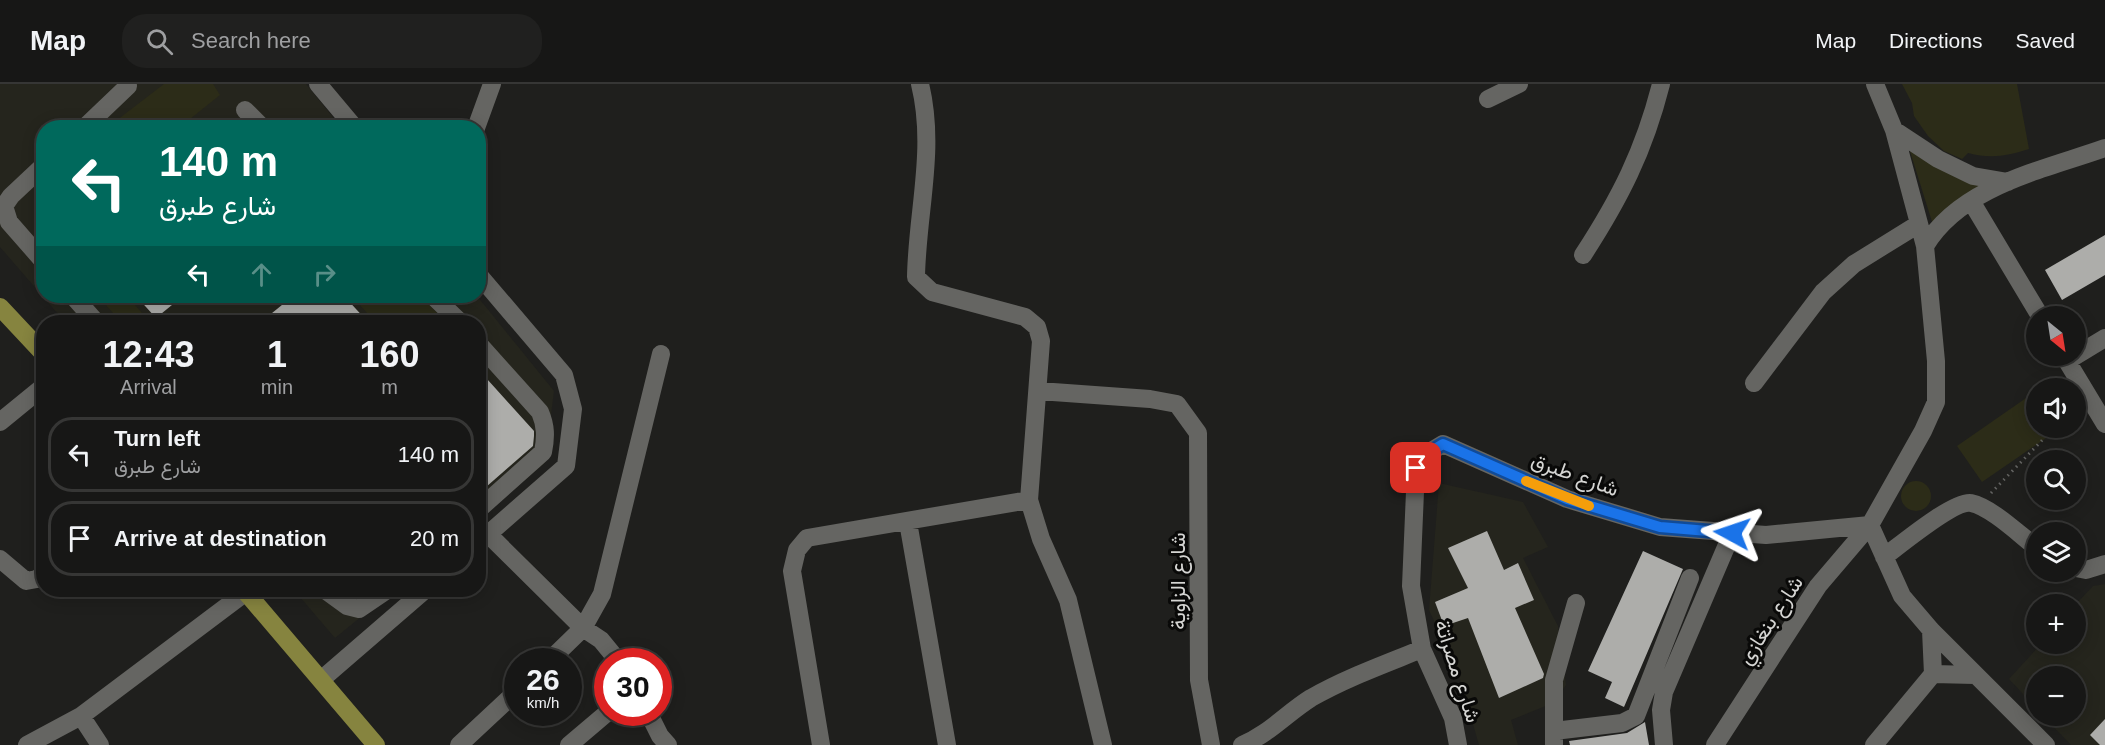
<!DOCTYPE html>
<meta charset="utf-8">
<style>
:root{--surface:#171716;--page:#20201f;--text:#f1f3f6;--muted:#9e9fa1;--line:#363635}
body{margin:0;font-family:Helvetica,Vazirmatn,sans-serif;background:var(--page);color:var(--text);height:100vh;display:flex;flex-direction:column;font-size:22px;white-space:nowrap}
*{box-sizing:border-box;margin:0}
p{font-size:20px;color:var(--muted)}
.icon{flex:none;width:33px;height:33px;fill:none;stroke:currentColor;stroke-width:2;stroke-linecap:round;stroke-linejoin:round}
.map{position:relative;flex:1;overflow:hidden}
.panel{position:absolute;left:36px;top:231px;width:450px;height:282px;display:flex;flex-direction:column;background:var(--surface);border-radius:24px;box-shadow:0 3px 15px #0003,0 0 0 2px var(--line)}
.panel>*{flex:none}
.banner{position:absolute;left:36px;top:36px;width:450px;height:183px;border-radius:24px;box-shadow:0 3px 15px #0003,0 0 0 2px var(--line);background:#00695c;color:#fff;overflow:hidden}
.needle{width:39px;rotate:150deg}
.fabs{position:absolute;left:2026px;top:222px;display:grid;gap:12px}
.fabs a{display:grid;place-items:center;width:60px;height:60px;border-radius:50%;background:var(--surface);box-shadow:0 3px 15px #0003,0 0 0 2px var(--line);font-size:30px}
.speed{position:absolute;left:504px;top:564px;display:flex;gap:12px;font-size:30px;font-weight:700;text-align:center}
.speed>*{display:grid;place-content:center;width:78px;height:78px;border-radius:50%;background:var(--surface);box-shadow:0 3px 15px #0003,0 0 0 2px var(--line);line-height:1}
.speed small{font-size:15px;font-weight:400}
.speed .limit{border:9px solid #d22;background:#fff;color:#111}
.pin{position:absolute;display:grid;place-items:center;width:51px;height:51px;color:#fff;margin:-26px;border-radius:12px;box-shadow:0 3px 9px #0006}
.me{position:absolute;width:66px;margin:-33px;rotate:275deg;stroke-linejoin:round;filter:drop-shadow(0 0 4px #0008)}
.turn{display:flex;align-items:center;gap:21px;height:126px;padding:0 24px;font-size:27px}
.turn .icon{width:78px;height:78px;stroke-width:2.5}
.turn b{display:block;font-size:42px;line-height:51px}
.lanes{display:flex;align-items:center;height:57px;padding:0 24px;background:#0003;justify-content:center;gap:30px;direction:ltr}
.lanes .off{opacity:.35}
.eta{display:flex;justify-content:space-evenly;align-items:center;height:102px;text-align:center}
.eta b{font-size:36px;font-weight:600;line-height:42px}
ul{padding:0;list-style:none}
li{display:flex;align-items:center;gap:18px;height:75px;margin:0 12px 9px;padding:0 12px;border:3px solid var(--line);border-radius:24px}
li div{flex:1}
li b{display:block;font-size:22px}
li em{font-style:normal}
header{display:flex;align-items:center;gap:36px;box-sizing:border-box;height:84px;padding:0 30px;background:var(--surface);border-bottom:2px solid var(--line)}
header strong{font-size:28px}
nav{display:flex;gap:33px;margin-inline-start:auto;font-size:21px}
.search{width:420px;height:54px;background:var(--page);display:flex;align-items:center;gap:15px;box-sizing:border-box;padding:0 21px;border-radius:24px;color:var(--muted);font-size:22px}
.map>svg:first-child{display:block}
.built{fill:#25251d}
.green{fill:#2c2c18}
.building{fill:#adadaa}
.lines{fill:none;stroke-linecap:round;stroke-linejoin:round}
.path{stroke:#646462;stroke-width:3;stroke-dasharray:1.5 4.5;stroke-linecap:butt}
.minor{stroke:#656562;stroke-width:18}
.major{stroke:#86843f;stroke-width:18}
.route-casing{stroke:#114b97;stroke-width:15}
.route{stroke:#1a73e8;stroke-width:10}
.slow{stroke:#f59e0b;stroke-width:10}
.labels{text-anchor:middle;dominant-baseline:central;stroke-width:6;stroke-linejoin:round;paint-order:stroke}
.street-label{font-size:21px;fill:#d5d5d3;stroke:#090908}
</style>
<header>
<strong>Map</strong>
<div class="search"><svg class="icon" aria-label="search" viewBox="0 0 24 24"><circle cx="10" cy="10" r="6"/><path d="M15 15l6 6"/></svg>Search here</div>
<nav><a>Map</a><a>Directions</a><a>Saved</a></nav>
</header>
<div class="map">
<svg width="2105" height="661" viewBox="0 0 2105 661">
<rect width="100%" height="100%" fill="#1f1f1d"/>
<path class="built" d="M0,0H306L341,43L44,44V212H477L554,307L545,379L479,435L478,238H65L0,163Z
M1439,399L1523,418L1548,463L1523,474L1558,542L1566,601L1553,619L1511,636L1518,661H1479L1459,592L1429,526Z
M2105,500V661H2071L2043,632H2076V592H2037V625L2009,595L2041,560H2076V520L2093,502Z
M294,506H394L335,554Z"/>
<path class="green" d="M164,0H213L220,11L180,43H108Z
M1902,0H2017L2029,65C2007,72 1991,75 1968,69L1962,75L1944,67L1928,52L1914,32L1912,19Z
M1909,64L1982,102L1933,141Z
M98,212H127L150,238H121Z
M352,212H420L442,234L436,238H375Z
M2029,312L2037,325V344H2048L2052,350L1982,398L1957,362Z
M1901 412a15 15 0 1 1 30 0a15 15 0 1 1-30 0Z"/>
<path class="building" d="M2105,151V191L2062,216L2045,186Z
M136,212H183L156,234Z
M293,212H344L368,238H261Z
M478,285L534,347V352L533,362L478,410Z
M1487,447L1504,486L1518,479L1534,516L1515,524L1544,590L1543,594L1499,614L1468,534L1444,542L1435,518L1468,504L1448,464Z
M1643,467L1683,485L1624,623L1605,614L1612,598L1588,587Z
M2105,635V661H2100L2090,651Z
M1645,638L1649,661H1570L1569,657L1627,649Z"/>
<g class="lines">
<path class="path" d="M1991,409L2054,344"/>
<path class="minor" d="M318,0L355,44
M920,0C936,65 917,128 916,193L932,208L1025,233L1037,243L1041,257L1029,416L1041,455L1068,516L1103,661
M1488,15L1519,0
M245,26L263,44
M84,44L128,2
M476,44L492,0
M1894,46L1938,75L1973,92L2008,98
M44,81L11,112L4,122L9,138L44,178
M1971,117L2040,232
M1925,162C1961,102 2043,86 2105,64
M1583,171C1620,114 1644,67 1661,0
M478,190L564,291L573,325L566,382L478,459
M73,212L96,238
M433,212L460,238
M478,259L540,328C546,342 546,353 543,368L478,426
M2064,272L2105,340
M2067,277L2105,254
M1754,299L1823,208L1854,180L1917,141
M1039,307L1150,315L1177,320L1198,349L1199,596L1211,661
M0,338L44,302
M908,438L947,661
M1870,441L1902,512L1931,546L2046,661
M489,451L583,544L601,556L619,578
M1884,473C1899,462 1954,416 1971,419C1991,423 2020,451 2037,464
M0,475L26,497L37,495L44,489
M2076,484L2086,486L2105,480
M325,506L347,522L359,525L387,506
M1931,546L1933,590
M548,578L583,544L602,510L661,270
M1933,590L1975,591
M322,595L425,506
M648,628L660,652L668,661
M81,632L100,661
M1554,647L1622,639L1636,632L1690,494
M27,661L81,632L246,508
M459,661L518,606
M569,661L608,628
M821,661L792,487L797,466L807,454L1029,416
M1242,661C1269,650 1287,629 1311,614C1346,594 1385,580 1422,565
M1458,661L1453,634L1422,565L1411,502L1416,384L1428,369L1443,360L1567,415L1660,443L1766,451L1870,441
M1554,661V596L1576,519
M1664,661L1661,626L1664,608L1732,449
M1715,661L1818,502L1870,441L1923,347L1936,318V277L1925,162L1894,46L1875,0
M1874,661L1933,590"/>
<path class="major" d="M0,223L44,270
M244,506L376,661"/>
</g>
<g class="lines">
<defs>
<path id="route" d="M1416,384L1428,369L1443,360L1567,415L1660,443L1732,449"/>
</defs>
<use href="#route" class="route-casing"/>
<use href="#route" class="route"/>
<path class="slow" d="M1526,397L1589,422"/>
</g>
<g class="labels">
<g class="street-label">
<text transform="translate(1575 390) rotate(20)">شارع طبرق</text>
<text transform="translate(1177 497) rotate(-90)">شارع الزاوية</text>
<text transform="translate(1770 536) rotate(-57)">شارع بنغازي</text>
<text transform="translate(1458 587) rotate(72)">شارع مصراتة</text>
</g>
</g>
</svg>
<div class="fabs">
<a><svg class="needle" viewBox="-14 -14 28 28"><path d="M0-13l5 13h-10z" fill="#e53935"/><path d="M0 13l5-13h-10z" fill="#9e9fa1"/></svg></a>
<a><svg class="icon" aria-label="sound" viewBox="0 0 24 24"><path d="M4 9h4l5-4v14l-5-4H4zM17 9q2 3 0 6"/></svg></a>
<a><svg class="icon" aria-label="search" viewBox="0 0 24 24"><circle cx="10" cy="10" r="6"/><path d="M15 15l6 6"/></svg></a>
<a><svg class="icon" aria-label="layers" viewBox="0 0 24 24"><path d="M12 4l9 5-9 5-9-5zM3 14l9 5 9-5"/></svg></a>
<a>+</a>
<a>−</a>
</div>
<div class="speed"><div>26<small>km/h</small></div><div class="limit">30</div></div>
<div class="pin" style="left:1416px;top:384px;background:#d93025"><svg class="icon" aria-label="arrive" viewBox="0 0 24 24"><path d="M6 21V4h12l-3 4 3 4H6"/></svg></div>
<svg class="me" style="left:1732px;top:449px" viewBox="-20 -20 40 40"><path d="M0-17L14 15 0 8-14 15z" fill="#1a73e8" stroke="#fff" stroke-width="4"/></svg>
<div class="banner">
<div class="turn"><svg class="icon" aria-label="left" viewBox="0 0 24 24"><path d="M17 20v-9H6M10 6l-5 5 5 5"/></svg><div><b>140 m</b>شارع طبرق</div></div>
<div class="lanes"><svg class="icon" aria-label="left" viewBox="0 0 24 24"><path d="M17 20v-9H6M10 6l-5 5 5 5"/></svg><svg class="icon off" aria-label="ahead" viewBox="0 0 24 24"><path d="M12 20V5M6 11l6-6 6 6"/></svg><svg class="icon off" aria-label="right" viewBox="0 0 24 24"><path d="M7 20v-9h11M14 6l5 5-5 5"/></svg></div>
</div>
<section class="panel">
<div class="eta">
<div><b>12:43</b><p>Arrival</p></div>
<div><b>1</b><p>min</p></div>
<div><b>160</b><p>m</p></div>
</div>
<ul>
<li><svg class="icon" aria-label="left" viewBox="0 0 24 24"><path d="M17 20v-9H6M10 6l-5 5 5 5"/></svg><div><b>Turn left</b><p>شارع طبرق</p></div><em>140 m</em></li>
<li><svg class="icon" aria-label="arrive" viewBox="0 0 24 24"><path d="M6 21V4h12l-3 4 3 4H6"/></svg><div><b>Arrive at destination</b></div><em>20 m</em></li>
</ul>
</section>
</div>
